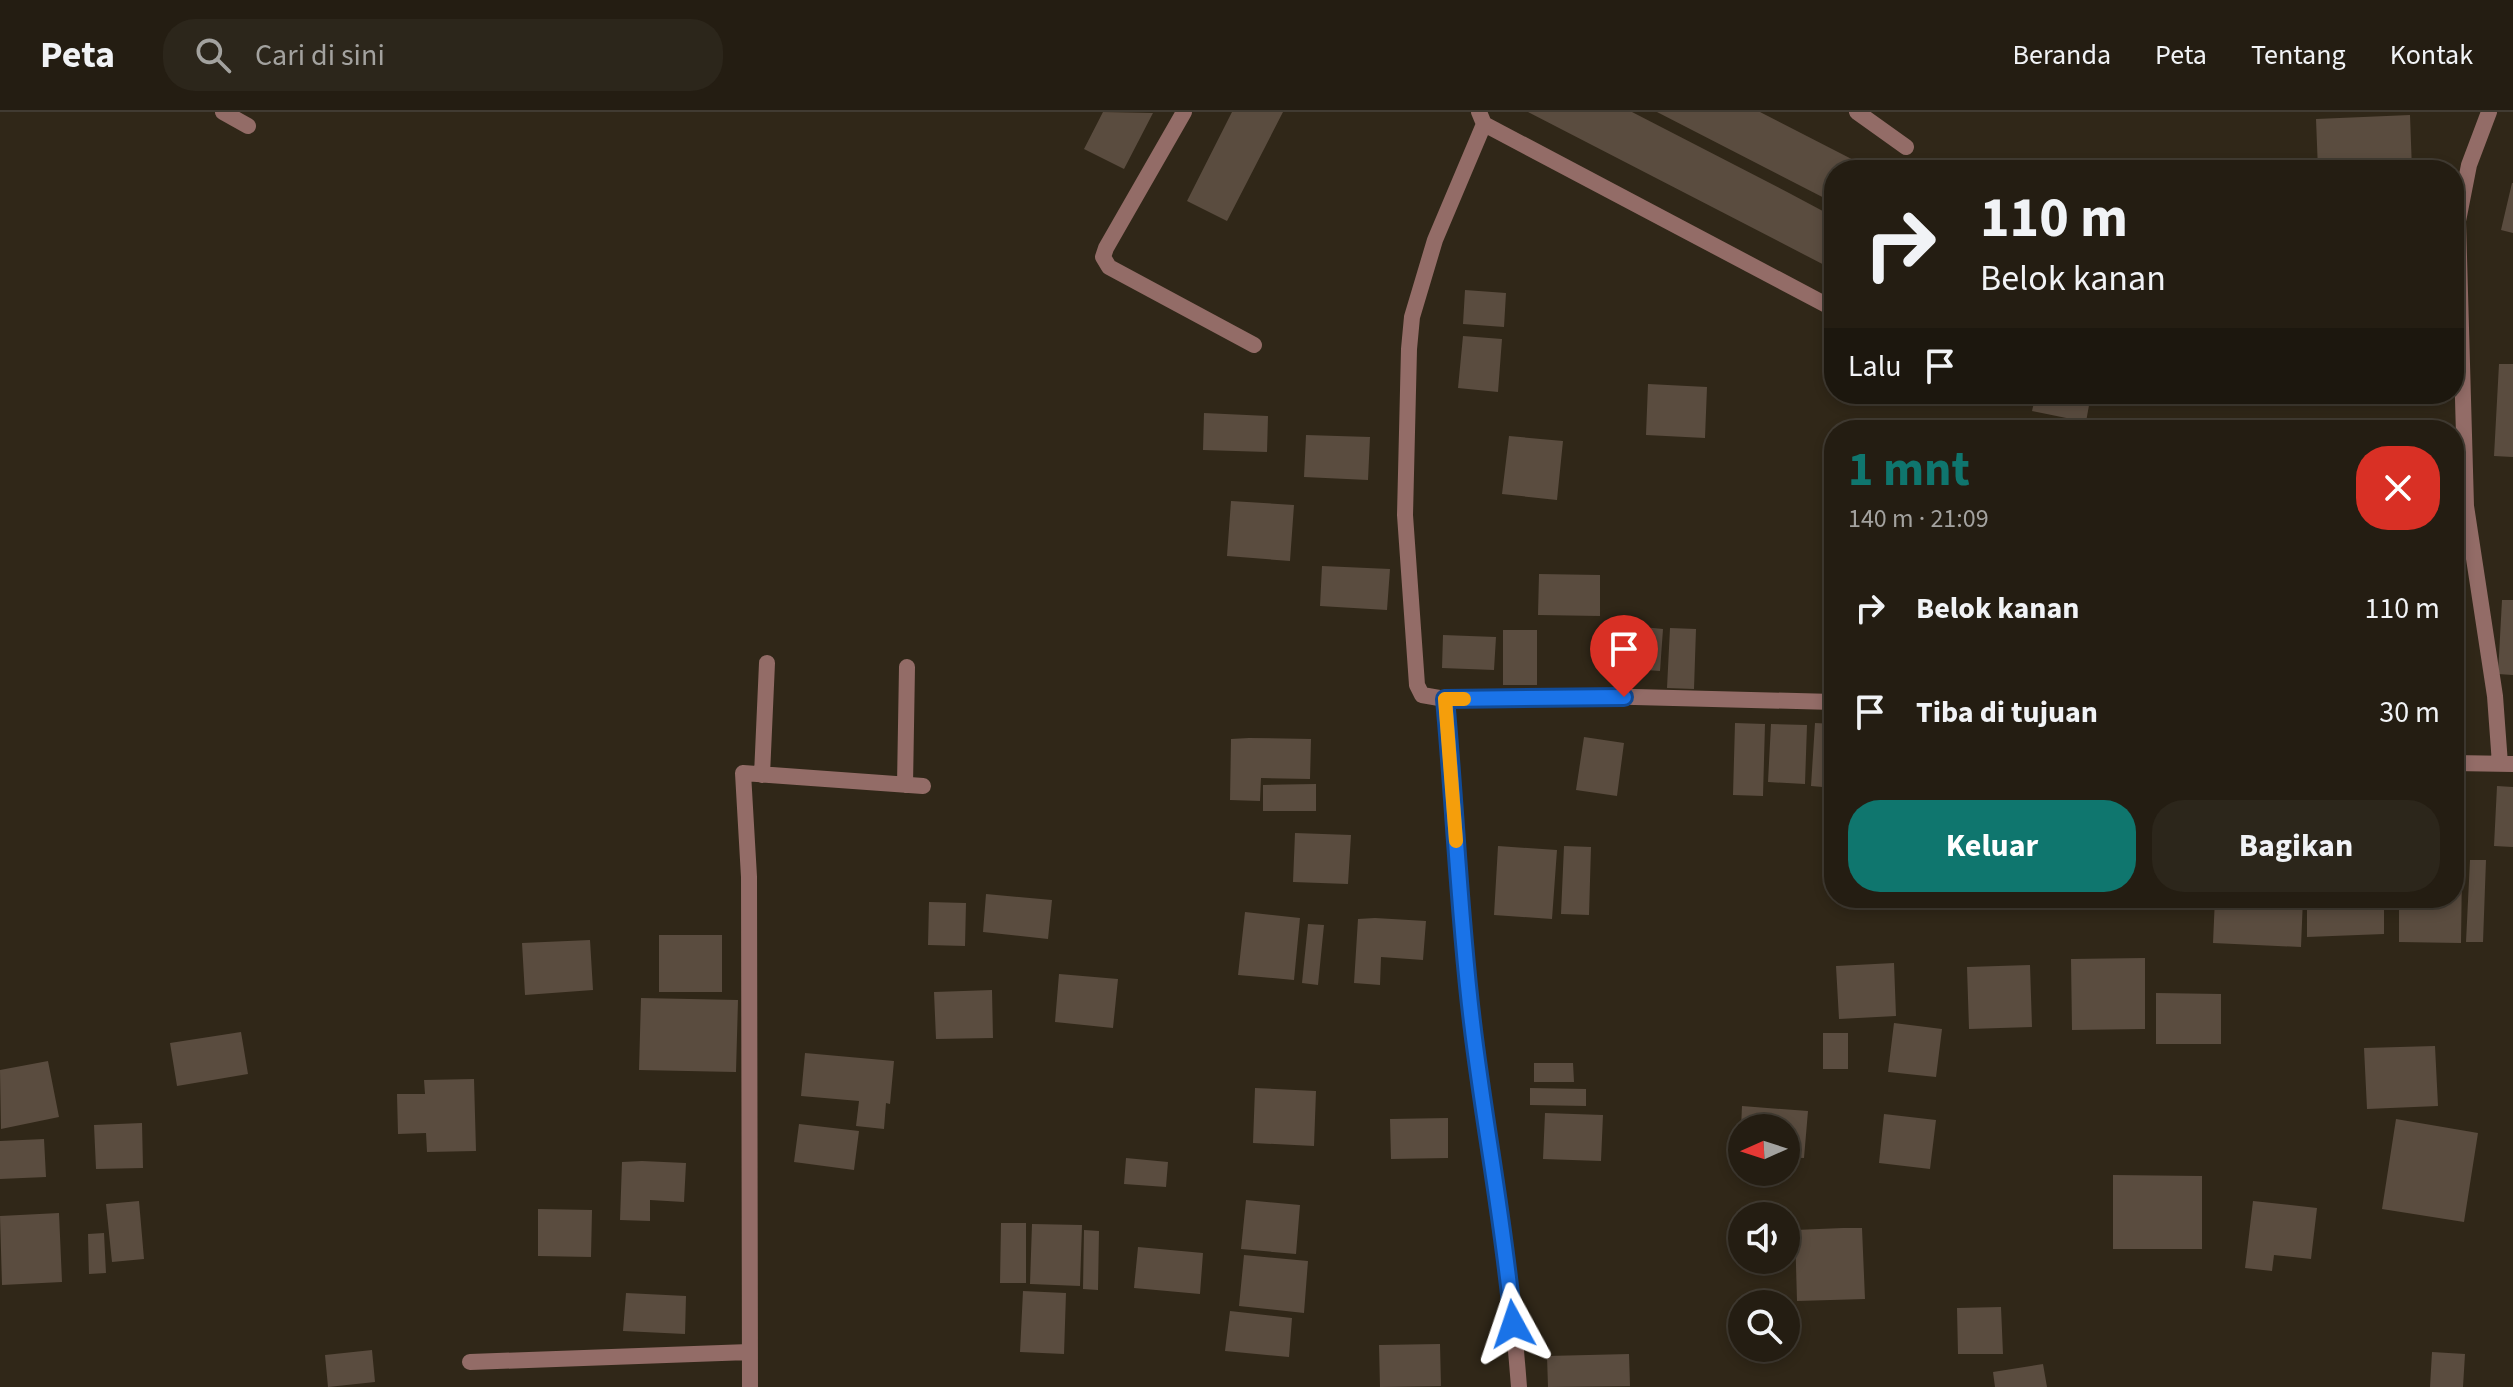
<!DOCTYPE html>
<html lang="id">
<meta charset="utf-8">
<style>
:root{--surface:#241d12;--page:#2c261b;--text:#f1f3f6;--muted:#a3a29f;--line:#413b32;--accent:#0f766e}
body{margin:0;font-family:"Source Sans 3",sans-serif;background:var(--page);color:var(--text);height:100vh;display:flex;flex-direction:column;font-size:30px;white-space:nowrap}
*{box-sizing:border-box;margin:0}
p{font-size:26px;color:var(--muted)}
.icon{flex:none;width:44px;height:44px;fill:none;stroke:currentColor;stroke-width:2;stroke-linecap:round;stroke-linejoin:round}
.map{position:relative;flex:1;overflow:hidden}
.side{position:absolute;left:1824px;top:308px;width:640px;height:488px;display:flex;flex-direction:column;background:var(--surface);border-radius:32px;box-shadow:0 4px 12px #0003,0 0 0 2px var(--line)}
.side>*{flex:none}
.top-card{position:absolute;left:1824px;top:48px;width:640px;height:244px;border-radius:32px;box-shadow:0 4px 12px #0003,0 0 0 2px var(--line);background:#241d12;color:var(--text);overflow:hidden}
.needle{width:52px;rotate:267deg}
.tools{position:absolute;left:1728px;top:1002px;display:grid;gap:16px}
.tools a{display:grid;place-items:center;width:72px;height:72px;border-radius:50%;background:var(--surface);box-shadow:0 4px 12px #0003,0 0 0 2px var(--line);font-size:40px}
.pin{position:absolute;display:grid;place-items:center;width:68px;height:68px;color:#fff;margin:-82px -34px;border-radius:50% 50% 50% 0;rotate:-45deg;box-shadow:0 0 8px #0007}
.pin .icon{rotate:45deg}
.me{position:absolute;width:88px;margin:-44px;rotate:355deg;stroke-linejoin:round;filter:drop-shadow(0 0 6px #0008)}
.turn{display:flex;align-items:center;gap:28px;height:168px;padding:0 24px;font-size:36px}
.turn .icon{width:104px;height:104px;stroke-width:2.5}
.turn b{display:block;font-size:56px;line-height:68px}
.then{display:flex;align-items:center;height:76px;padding:0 24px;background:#0003;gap:16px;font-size:30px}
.round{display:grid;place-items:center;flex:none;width:84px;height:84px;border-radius:32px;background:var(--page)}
.summary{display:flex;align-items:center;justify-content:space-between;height:136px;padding:0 24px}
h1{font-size:48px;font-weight:700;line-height:60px;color:var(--accent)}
.cta{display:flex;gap:16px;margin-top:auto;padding:16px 24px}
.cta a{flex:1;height:92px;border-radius:32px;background:var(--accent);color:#fff;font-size:32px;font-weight:700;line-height:92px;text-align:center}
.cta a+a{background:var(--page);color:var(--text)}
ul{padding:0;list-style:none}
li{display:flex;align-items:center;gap:24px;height:104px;padding:0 24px}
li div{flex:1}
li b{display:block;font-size:30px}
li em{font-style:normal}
header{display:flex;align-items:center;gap:48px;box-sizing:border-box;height:112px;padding:0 40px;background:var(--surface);border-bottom:2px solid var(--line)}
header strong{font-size:38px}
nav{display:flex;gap:44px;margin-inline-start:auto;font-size:28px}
.search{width:560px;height:72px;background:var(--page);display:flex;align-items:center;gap:20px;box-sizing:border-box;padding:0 28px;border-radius:32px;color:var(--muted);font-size:30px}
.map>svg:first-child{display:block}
.building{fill:#5a4c3f}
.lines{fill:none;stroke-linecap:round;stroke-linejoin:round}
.minor{stroke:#936c67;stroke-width:16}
.route-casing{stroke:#114b97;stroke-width:20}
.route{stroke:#1a73e8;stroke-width:14}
.slow{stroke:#f59e0b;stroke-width:14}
</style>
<header>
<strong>Peta</strong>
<div class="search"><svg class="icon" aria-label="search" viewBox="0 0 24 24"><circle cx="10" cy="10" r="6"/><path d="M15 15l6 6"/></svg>Cari di sini</div>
<nav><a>Beranda</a><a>Peta</a><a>Tentang</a><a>Kontak</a></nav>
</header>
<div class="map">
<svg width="2513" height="1275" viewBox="0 0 2513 1275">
<rect width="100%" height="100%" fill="#302718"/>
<path class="building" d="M1103,0L1153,1L1124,57L1084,37Z
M1232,0H1283L1227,109L1187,89Z
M1528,0H1632L1789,81L1834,105V158Z
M1657,0H1760L1873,58H1834V91Z
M2410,3L2412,58H2318L2316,7Z
M2512,71H2513V121L2501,118Z
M1465,178L1506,181L1504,215L1463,212Z
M1463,224L1502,227L1498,280L1458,276Z
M2499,252H2513V345L2494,344Z
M1648,272L1707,275L1705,326L1646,323Z
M1921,282H1969L1968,286L1921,285Z
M2036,282H2091L2086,310L2032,299Z
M1204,301L1268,304L1267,340L1203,338Z
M1306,323L1370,325L1368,368L1304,365Z
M1509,324L1563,329L1557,388L1502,382Z
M1231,389L1294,393L1290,449L1227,444Z
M1322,454L1390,457L1387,498L1320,494Z
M1539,462L1600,463V504L1538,503Z
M2502,488H2513V563L2498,562Z
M1633,514L1663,517L1660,559L1630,557Z
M1670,516L1696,517L1694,577L1667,576Z
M1503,518H1537V573H1503Z
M1443,523L1496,525L1494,558L1442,556Z
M1735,611L1765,612L1763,684L1733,683Z
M1815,611L1834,612V676L1811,674Z
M1771,612L1807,613L1805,672L1768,670Z
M1584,625L1624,631L1617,684L1576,678Z
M1249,626L1311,627L1310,667L1261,666L1260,689L1230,688L1231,627Z
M1316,672V699H1263V673Z
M2497,674L2513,675V735L2494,734Z
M2454,686H2460L2456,730H2454Z
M1295,721L1351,723L1348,772L1293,770Z
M1498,734L1557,738L1552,807L1494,803Z
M1564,734L1591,735L1589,803L1561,802Z
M2470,748H2486L2483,830H2466Z
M2454,756H2462L2461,831L2399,830V786H2454Z
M986,782L1052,788L1048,827L983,820Z
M2215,786H2303L2301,835L2213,831Z
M2307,786H2384V822L2307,825Z
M929,790L966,791L965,834L928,833Z
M1245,800L1300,806L1294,868L1238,863Z
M1375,806L1426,809L1423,848L1381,845L1380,873L1354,871L1358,807Z
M1308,812L1324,813L1318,873L1302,871Z
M659,823H722V880H659Z
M590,828L593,878L525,883L522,831Z
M2145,846V917L2072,918L2071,847Z
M1894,851L1896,904L1839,907L1836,854Z
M2030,853L2032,915L1969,917L1967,855Z
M1059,862L1118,867L1113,916L1055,910Z
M992,878L993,926L936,927L934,880Z
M2156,881L2221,882V932H2156Z
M641,886L738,888L736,960L639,958Z
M1894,911L1942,917L1936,965L1888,960Z
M241,920L248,962L177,974L170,931Z
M1823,921H1848V957H1823Z
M2435,934L2438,994L2367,997L2364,936Z
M805,941L894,949L890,992L886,991L884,1017L856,1014L859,989L801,984Z
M48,949L59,1005L1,1017L0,958Z
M1534,951H1573L1574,970H1534Z
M474,967L476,1039L427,1040L426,1021L398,1022L397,982H425L424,968Z
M1255,976L1316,979L1314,1034L1253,1031Z
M1530,976L1586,977V994L1530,993Z
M1742,994L1808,999L1804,1046L1786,1045V1016H1741Z
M1545,1001L1603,1003L1601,1049L1543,1047Z
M1884,1002L1936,1008L1930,1057L1879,1051Z
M1448,1006V1046L1391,1047L1390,1007Z
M2396,1007L2478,1021L2464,1110L2382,1097Z
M142,1011L143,1056L96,1057L94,1013Z
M799,1012L859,1019L854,1058L794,1050Z
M44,1027L46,1065L0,1067V1029Z
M1126,1046L1168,1050L1166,1075L1124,1072Z
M642,1049L686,1051L684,1090L650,1088V1109L620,1108L622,1050Z
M2113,1063L2202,1064V1137H2113Z
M1246,1088L1300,1093L1296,1142L1241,1137Z
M139,1089L144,1147L112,1150L106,1092Z
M2253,1089L2317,1096L2311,1147L2274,1143L2272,1159L2245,1156Z
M538,1097L592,1098L591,1145L538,1144Z
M59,1101L62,1170L2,1173L0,1104Z
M1001,1111H1026V1171H1000Z
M1032,1112L1082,1113L1080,1174L1030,1172Z
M1843,1116H1862L1865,1187L1797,1189L1795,1118Z
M1084,1118L1099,1119L1098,1178L1083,1177Z
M104,1121L106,1161L89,1162L88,1122Z
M1138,1135L1203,1141L1200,1182L1134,1176Z
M1244,1143L1308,1149L1304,1201L1239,1194Z
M1023,1179L1066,1181L1064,1242L1020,1240Z
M626,1181L686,1184L685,1222L623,1219Z
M2001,1195L2003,1242H1958L1957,1196Z
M1230,1199L1292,1206L1289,1245L1225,1239Z
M1440,1232L1441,1274L1380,1275L1379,1233Z
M372,1238L375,1270L328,1275L325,1243Z
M2432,1240L2465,1242L2463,1275H2430Z
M1629,1242L1630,1274L1548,1275L1547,1244Z
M2043,1252L2047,1275H1995L1993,1260Z"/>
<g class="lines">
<path class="minor" d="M223,0L248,14
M1184,0L1106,136L1103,145L1109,155L1254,233
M1479,0L1484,12L1834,197
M1857,0L1906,35
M2489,0L2469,53L2458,109L2466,394L2495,584L2500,652
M1484,12L1435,128L1412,205L1409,237L1405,403L1417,573L1422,583L1445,587C1455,696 1458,806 1472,914C1489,1034 1510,1153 1519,1275
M1445,587L1596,584L1834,590
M2454,651L2513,652
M762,663L767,551
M905,673L907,555
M470,1250L749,1240
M750,1275L749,765L743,661L923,674"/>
</g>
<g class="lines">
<defs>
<path id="route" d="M1513,1212C1504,1111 1484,1011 1472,910C1459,803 1455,695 1445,587L1624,585"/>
</defs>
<use href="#route" class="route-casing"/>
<use href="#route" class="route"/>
<path class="slow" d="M1456,729L1445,587H1464"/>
</g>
</svg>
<div class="tools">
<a><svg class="needle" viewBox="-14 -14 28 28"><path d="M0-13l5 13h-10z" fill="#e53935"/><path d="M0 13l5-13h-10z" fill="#a3a29f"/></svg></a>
<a><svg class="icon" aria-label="sound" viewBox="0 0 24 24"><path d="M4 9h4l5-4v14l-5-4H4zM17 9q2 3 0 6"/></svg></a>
<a><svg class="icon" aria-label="search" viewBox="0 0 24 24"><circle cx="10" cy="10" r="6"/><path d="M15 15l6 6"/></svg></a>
</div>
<div class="pin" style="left:1624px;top:585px;background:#d93025"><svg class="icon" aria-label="arrive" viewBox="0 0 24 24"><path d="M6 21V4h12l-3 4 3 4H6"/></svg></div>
<svg class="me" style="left:1513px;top:1212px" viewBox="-20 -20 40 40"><path d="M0-17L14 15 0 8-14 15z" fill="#1a73e8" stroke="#fff" stroke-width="4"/></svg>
<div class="top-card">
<div class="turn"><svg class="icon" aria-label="right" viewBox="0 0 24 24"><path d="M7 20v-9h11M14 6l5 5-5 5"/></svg><div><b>110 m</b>Belok kanan</div></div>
<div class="then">Lalu<svg class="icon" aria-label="arrive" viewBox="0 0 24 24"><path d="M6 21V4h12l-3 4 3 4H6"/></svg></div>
</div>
<section class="side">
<div class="summary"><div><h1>1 mnt</h1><p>140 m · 21:09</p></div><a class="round" style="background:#d93025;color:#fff"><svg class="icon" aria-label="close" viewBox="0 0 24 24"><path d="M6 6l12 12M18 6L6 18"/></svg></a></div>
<ul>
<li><svg class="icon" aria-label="right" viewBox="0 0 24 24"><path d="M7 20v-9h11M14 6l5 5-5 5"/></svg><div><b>Belok kanan</b></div><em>110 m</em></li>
<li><svg class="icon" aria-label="arrive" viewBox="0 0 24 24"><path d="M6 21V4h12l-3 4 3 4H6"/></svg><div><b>Tiba di tujuan</b></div><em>30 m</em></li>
</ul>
<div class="cta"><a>Keluar</a><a>Bagikan</a></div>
</section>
</div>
